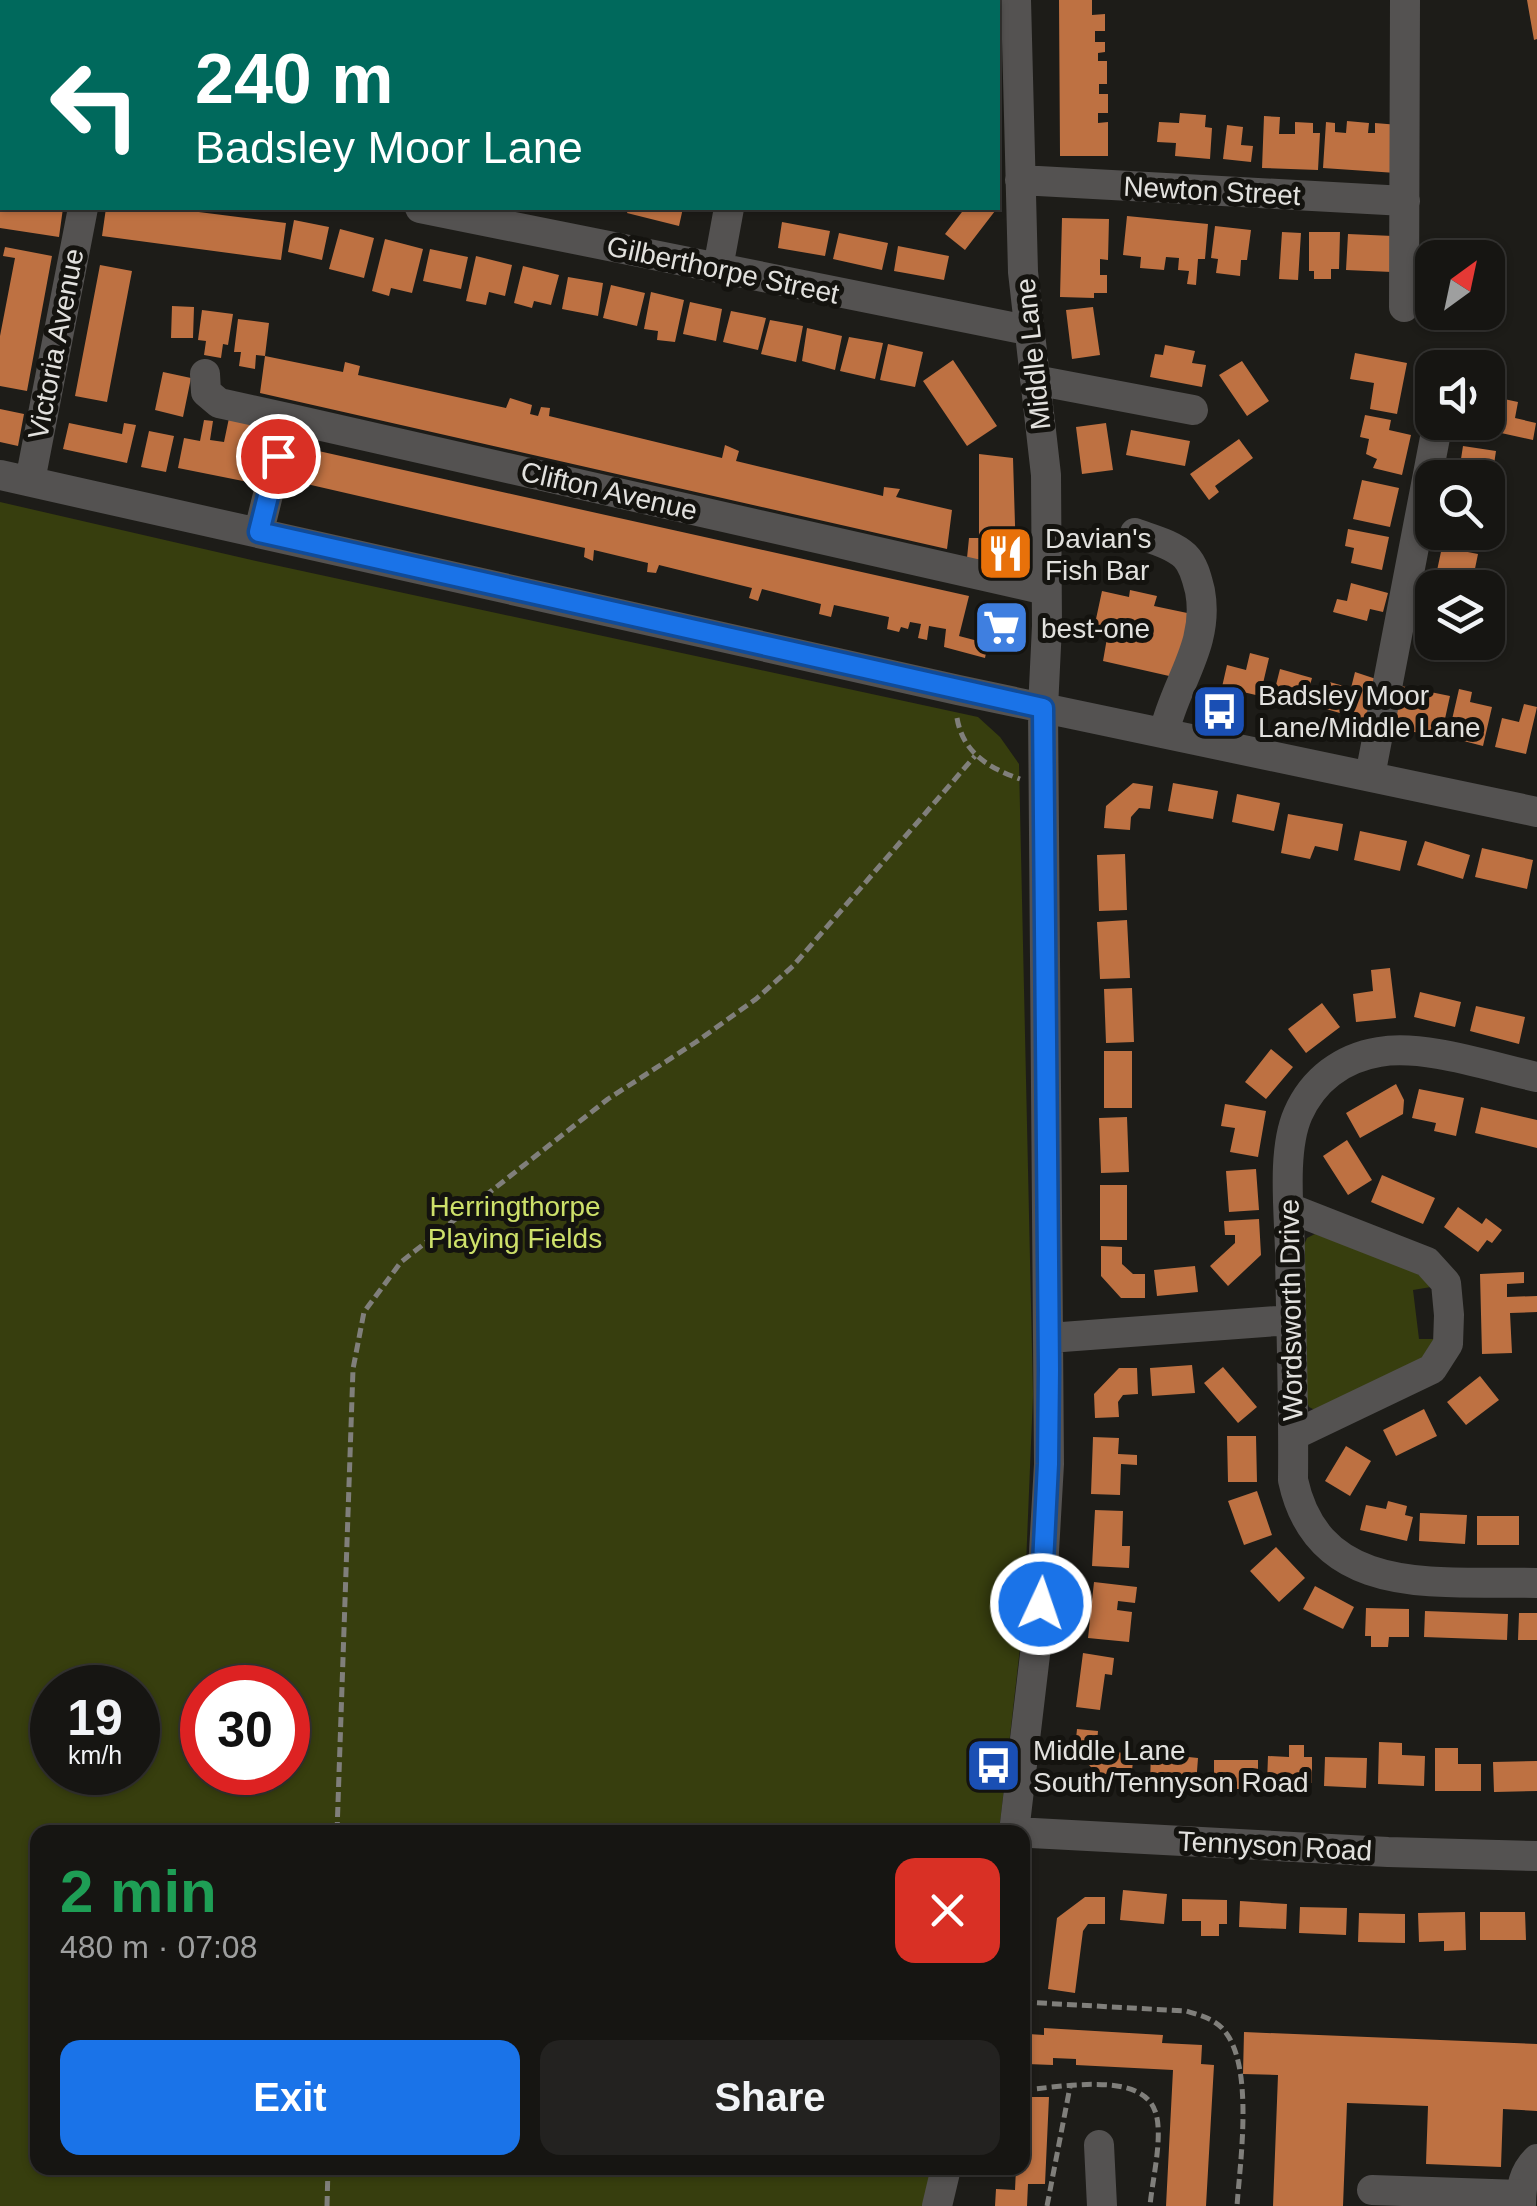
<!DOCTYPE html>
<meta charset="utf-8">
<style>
:root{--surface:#161512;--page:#232220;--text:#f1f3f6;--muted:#9e9f9f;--line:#353432;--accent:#1a73e8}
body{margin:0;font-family:Helvetica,sans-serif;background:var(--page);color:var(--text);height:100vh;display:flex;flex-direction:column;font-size:38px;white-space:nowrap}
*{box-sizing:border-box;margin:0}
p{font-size:32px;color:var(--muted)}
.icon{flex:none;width:55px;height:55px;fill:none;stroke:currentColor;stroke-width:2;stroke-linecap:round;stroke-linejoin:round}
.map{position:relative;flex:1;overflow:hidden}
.sheet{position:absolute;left:30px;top:1825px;width:1000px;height:350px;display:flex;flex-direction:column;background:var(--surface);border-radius:20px;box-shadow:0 2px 8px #0004,0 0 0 2px var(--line)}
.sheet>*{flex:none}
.hud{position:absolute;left:0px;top:0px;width:1000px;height:210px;box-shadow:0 2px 8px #0004,0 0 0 2px var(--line);background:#00695c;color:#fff;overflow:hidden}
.needle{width:65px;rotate:33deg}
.fabs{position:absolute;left:1415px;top:240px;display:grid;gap:20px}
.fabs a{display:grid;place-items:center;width:90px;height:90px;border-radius:20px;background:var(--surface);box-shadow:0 2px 8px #0004,0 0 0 2px var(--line);font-size:50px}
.speed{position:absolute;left:30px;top:1665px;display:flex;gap:20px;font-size:50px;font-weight:700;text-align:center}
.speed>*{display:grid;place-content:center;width:130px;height:130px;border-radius:50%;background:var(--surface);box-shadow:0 2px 8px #0004,0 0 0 2px var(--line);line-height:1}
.speed small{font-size:25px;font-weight:400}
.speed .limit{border:15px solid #d22;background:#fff;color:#111}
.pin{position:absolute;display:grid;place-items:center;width:85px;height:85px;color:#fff;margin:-42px;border:5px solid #fff;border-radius:50%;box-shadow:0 2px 10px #0007}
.me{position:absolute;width:110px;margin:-55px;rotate:3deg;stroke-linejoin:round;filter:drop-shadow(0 0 8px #0008)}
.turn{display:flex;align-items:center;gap:35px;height:210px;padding:0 30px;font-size:45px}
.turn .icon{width:130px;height:130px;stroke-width:2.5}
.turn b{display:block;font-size:70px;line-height:85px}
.round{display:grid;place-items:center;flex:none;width:105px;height:105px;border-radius:20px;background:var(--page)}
.summary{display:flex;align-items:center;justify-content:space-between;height:170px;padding:0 30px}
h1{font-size:60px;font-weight:600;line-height:75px;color:#1e9e55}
.button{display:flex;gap:20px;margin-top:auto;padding:20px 30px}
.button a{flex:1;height:115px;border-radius:20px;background:var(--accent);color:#fff;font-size:40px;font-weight:600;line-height:115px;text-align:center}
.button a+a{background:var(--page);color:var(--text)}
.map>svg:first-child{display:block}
.green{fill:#373e0e;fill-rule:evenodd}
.building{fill:#be7142}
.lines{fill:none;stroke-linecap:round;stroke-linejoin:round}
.path{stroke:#807f7b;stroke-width:5;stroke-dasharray:10 5;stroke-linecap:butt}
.minor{stroke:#545251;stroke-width:30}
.route-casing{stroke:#114b97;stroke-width:25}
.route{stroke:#1a73e8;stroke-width:18}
.labels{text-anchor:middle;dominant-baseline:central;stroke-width:10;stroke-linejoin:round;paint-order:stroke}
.street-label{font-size:28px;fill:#e2e1de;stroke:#14130f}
.poi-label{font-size:28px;fill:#e2e1de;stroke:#14130f;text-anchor:start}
.park-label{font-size:28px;fill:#cee16a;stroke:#14130f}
</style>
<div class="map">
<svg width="1537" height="2206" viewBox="0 0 1537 2206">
<rect width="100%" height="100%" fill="#1d1c18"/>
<path class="green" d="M0,502L256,561L978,717L1000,737L1019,764L1033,1395L1024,1613L999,1832H38V2168H933L923,2206H0ZM52,1688H138V1772H52ZM202,1688H288V1772H202Z
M1315,1234L1413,1269L1431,1287L1413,1290L1419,1339H1434L1425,1362L1317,1411L1309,1407L1304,1394V1245L1307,1238Z"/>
<path class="building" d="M1059,0H1092V15L1105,14V31H1095V42H1105V52L1098,53V61H1107V84H1099V94H1108V113H1098V123L1108,122V156H1060Z
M1527,0H1537V39L1534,40Z
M1180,113L1206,115L1205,127L1212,128L1210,159L1175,156L1176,143L1157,142L1159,122L1179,123Z
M1264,116L1280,117L1279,134H1295V122L1313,123V133H1320L1318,170L1262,168Z
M1347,121L1369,123L1368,133H1375V123L1399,125L1396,173L1323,168L1326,122L1335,123V132L1346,133Z
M1227,125L1243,127L1241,145L1253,146L1251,162L1223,159Z
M0,208H63L59,237L0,228Z
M106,208H167L286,223L281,260L102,236Z
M629,208H683L679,226L627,213Z
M965,208H991L995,211L965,250L945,234Z
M1127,216L1208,224L1205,259H1198L1196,285L1187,284L1189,271L1178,270L1179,258L1166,257L1164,270L1140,268L1141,257L1123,255Z
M1062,218L1109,219L1108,260L1100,259V275H1107V293H1094V298L1060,297Z
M294,220L329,227L322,260L288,252Z
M782,222L830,231L825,256L778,248Z
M1215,226L1251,230L1247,260H1241L1240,276L1216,273L1218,259L1211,258Z
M340,229L374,238L364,278L329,269Z
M1282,232L1301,233L1298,280L1279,279Z
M1309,232H1340L1339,269H1331V279H1314V271H1309Z
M839,233L888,243L882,270L833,259Z
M1348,234L1393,236L1392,272L1346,270Z
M385,239L423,249L412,293L391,288L389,296L372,291Z
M898,246L949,256L944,280L894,271Z
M5,247L52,256L27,391L0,386V336L15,258L3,256Z
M430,249L468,257L461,289L423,281Z
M476,256L512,265L505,296L489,292L486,305L466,301Z
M100,265L132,271L107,402L75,396Z
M523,266L559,275L551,305L534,301L532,308L514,303Z
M568,277L603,283L598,316L562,309Z
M611,285L645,293L637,326L603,318Z
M651,292L684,300L675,342L657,340L658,331L644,329Z
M690,302L722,309L716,341L683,334Z
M172,306L194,307L193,338H171Z
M1093,307L1100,355L1072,359L1066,310Z
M202,310L233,314L228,345L223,344L221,358L204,355L206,341L198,340Z
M731,311L766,318L758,350L723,342Z
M238,319L269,323L265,356L256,355L255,369L239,366L241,352H234Z
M770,320L803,326L796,362L761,354Z
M807,328L842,336L835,370L802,361Z
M849,337L883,343L875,379L840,371Z
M888,344L923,352L915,387L880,380Z
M1165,345L1195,351L1192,363L1206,365L1202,387L1150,377L1155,354L1163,355Z
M1355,353L1407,363L1397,414L1370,409L1374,383L1350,379Z
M265,356L343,372L345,362L360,366L358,375L506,408L510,398L532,405L530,414L538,416L541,407L550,408L549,416L722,458L725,445L739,451L736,461L883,496L884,487L900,489L896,497L952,510L947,549L260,393Z
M953,360L997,426L967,446L923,381Z
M1242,361L1269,401L1247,416L1219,375Z
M163,372L191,378L183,417L155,410Z
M1490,396L1518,402L1515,418L1536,423L1533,440L1483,429L1484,422H1488Z
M0,409L24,414L18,446L0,442Z
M1365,415L1391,420L1389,430L1411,435L1402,475L1373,468L1377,459L1366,454L1369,439L1360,437Z
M229,418L251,422L246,444L255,446L248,482L178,468L184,438L200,441L204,420L213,421L210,440L224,442Z
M69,423L122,434L124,423L136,425L127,463L63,449Z
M1106,423L1113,470L1082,474L1076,427Z
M1131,430L1190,441L1185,466L1126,455Z
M149,431L174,436L166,472L141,467Z
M1239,439L1253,458L1215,486L1219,492L1209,500L1190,474Z
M1463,446L1496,451L1490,491L1488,478H1458Z
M305,448L969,596L959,636L978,641L981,604L1015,612V641L987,648L985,658L944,647L946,629L929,626L927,640L918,638L921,624L910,622L908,629L901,627L899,632L887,629L889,617L834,605L831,617L819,614L821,604L762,589L758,601L749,598L752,588L659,565L656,573L647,572L648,563L594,550L593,561L584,557L585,548L298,482Z
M979,454L1013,458L1016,558L1011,565L967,558L969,538H979Z
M1362,480L1399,488L1390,527L1353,519Z
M1348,529L1389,537L1382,570L1351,563L1354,548L1345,546Z
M1442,547L1478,554L1471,588L1435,580Z
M1351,583L1388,593L1383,612L1370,609L1367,621L1333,612L1337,599L1347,601Z
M1130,590L1157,596L1154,606L1192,614L1178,678L1103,661L1107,638L1084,633L1088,617L1096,619L1102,591L1129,597Z
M1250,653L1269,658L1260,696L1222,687L1227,665L1246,670Z
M1280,669L1312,678L1304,706L1273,697Z
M1355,672L1379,680L1368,721L1319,707L1326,681L1351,688Z
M1396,685L1450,696L1441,737L1388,727Z
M1459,689L1472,692L1470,702L1492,707L1483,746L1448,737Z
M1524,704L1537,707L1526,754L1495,747L1502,718L1519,722Z
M1133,783L1153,786L1150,809L1139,808L1131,817L1130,830L1104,828L1106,806Z
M1173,783L1218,791L1213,819L1168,811Z
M1237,794L1280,803L1274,831L1232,822Z
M1288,814L1343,824L1338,851L1315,846L1310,859L1281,853Z
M1360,831L1407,841L1400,871L1354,860Z
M1425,841L1470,855L1463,879L1417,865Z
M1482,848L1533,860L1527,889L1475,877Z
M1125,854L1127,910L1099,911L1097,855Z
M1127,920L1130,978L1100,979L1097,922Z
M1390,968L1396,1018L1356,1022L1353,994L1373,991L1371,970Z
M1132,988L1134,1042L1106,1043L1104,989Z
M1420,992L1461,1002L1455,1027L1414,1017Z
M1322,1003L1340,1027L1306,1053L1288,1029Z
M1476,1006L1525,1017L1519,1044L1470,1031Z
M1271,1049L1293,1067L1266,1099L1245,1082Z
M1104,1051H1132V1108H1104Z
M1396,1084L1404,1100L1403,1114L1360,1138L1346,1113Z
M1419,1089L1464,1098L1456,1136L1434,1131L1436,1123L1412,1118Z
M1225,1104L1266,1111L1258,1157L1230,1152L1235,1128L1221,1126Z
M1481,1107L1537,1120V1148L1475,1133Z
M1127,1117L1129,1172L1101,1173L1099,1118Z
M1347,1140L1372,1180L1348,1195L1323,1156Z
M1256,1169L1259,1210L1229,1212L1226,1171Z
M1382,1175L1435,1198L1423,1224L1371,1202Z
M1100,1185H1127V1240H1100Z
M1458,1207L1482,1224L1486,1218L1502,1230L1492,1243L1487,1240L1478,1252L1444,1227Z
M1259,1219L1261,1255L1228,1286L1210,1266L1235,1243V1235H1225L1224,1221Z
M1101,1246L1122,1247V1264L1133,1274H1145V1298H1121L1101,1276Z
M1195,1266L1198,1292L1157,1296L1154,1270Z
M1524,1272V1283L1507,1284V1297L1537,1296V1312L1510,1313L1512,1353L1482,1354L1480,1274Z
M1192,1365L1195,1393L1152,1396L1150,1368Z
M1223,1367L1257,1407L1238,1423L1204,1383Z
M1119,1368H1137L1138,1394L1123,1395L1118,1402L1119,1417L1095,1418L1094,1394Z
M1480,1376L1499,1400L1466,1425L1447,1402Z
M1424,1409L1437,1436L1396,1456L1383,1430Z
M1227,1436H1256L1257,1482H1228Z
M1093,1437L1119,1438L1118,1454L1137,1455V1465L1121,1464L1120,1495L1091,1494Z
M1346,1446L1371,1461L1350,1496L1325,1481Z
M1257,1491L1272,1535L1244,1545L1228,1501Z
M1388,1501L1407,1506L1405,1515L1413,1517L1407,1541L1360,1530L1366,1505L1386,1509Z
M1095,1510L1123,1511L1122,1546H1130L1129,1568L1092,1566Z
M1420,1513L1467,1515L1465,1544L1419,1541Z
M1477,1516H1519V1545H1477Z
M1276,1547L1305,1578L1279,1602L1250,1571Z
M1094,1582L1137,1587L1135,1603L1118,1601L1117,1610L1132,1612L1129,1642L1088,1638Z
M1315,1586L1354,1607L1343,1629L1303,1609Z
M1366,1608L1409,1609V1637H1389L1388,1647H1371V1636H1365Z
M1425,1611L1508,1614L1507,1640L1424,1637Z
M1519,1613H1537V1640H1518Z
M1083,1653L1114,1658L1112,1675L1105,1674L1100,1710L1076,1707Z
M1077,1729L1098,1731L1097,1743L1106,1751L1134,1754L1131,1778L1097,1774L1075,1749Z
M1379,1742L1402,1743V1755L1425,1756L1424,1786L1378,1784Z
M1161,1743L1179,1744V1756L1198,1758L1196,1785L1150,1782L1151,1753L1160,1754Z
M1289,1745H1304V1757H1312V1783H1267L1268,1756L1289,1757Z
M1435,1748H1458V1764H1481V1791H1435Z
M1325,1757L1367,1758L1366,1788L1324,1786Z
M1214,1760H1258V1789H1214Z
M1537,1761V1791L1494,1792L1493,1762Z
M1123,1890L1167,1894L1164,1924L1120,1920Z
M1085,1897H1105V1924H1088L1083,1931L1075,1993L1048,1989L1057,1918Z
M1182,1899L1227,1900V1924H1219V1936H1201V1921H1182Z
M1240,1901L1287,1904L1286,1929L1239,1927Z
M1300,1907L1347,1908L1346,1935L1299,1933Z
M1465,1912L1466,1950L1444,1951V1941L1419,1942L1418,1913Z
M1480,1912H1525L1526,1940H1480Z
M1359,1913L1405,1914V1943L1358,1942Z
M1044,2028L1163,2035L1162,2043L1202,2045L1201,2064L1214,2065L1206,2206H1166L1173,2070L1076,2065V2059L1053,2058V2065L1027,2064L1028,2034L1044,2035Z
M1244,2032L1537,2044V2111L1503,2109L1501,2167L1426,2164L1428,2106L1347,2103L1343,2206H1273L1278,2075L1243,2074Z
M1022,2097H1049L1045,2184H1028L1027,2206H995L996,2189L1015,2190L1016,2168H1022Z"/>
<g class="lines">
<path class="path" d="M957,718C963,753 989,768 1020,779
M337,1832L353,1369L364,1312L401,1262L608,1099L696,1042L756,999L793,966L975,756
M1022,2002L1186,2011C1199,2015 1212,2018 1222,2028C1255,2062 1240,2162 1237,2206
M1022,2090C1057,2088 1141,2070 1155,2111C1164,2134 1152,2181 1150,2206
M327,2206L328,2168
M1047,2206L1070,2087"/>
<path class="minor" d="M0,154H2
M1020,180L1405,201
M420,208L1027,330
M718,268L729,208
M1404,307L1405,0
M205,374L206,392L219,403L287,418
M1035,380L1193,410
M0,475L958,690L1537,812
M30,481L83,208
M259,531L287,418L1046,590
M1135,533C1151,539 1172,544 1185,556C1194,565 1197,579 1200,591C1210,645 1175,683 1164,733
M1370,776L1438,422
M1537,1077C1491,1067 1425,1044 1379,1052C1342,1058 1313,1080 1298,1114C1282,1150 1289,1211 1290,1251C1291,1327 1294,1404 1293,1480C1319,1601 1442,1580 1537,1583
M1289,1208L1427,1262L1446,1283L1449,1315L1448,1344L1432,1369L1294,1435
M1049,1338L1291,1320
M1014,1832L1041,1604L1049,1464L1043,708L1047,626L1046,475L1023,272L1016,0
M1014,1832L1388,1852L1537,1856
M1099,2145L1102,2206
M1372,2190L1521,2195
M937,2206L946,2168
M1521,2206C1521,2187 1523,2173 1537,2159"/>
</g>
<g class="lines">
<defs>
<path id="route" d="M278,456L259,532L1043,708L1049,1370L1048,1464L1041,1604"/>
</defs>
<use href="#route" class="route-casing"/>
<use href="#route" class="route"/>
</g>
<defs>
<symbol id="restaurant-square" viewBox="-11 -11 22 22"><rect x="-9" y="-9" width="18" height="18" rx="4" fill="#e8710a" stroke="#14130f"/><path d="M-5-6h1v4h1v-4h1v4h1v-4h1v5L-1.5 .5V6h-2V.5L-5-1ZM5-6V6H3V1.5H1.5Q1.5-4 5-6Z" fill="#fff"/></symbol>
<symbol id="supermarket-square" viewBox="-11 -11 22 22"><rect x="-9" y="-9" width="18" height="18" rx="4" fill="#3f7fe0" stroke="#14130f"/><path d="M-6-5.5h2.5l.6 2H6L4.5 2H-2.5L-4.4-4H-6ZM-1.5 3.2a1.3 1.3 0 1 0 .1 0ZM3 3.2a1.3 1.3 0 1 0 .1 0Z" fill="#fff"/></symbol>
<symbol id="bus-square" viewBox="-11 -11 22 22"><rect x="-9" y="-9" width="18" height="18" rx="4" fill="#1a4fb4" stroke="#14130f"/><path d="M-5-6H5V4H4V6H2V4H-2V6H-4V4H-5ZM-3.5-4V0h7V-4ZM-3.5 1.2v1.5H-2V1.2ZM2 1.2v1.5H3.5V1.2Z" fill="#fff"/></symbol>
</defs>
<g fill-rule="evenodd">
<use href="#restaurant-square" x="974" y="522" width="63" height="63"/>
<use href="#supermarket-square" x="970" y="596" width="63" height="63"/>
<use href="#bus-square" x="1188" y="680" width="63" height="63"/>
<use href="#bus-square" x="962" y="1734" width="63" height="63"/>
</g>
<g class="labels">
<g class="street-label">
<text transform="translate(1212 191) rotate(3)">Newton Street</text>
<text transform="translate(723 270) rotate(12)">Gilberthorpe Street</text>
<text transform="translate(56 344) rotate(-79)">Victoria Avenue</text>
<text transform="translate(1033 354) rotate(-96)">Middle Lane</text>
<text transform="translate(609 491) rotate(13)">Clifton Avenue</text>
<text transform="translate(1291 1310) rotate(-91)">Wordsworth Drive</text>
<text transform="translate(1275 1846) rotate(3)">Tennyson Road</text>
</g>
<g class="poi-label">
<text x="1045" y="538">Davian's<tspan x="1045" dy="32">Fish Bar</tspan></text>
<text x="1041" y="628">best-one</text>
<text x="1258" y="695">Badsley Moor<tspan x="1258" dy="32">Lane/Middle Lane</tspan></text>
<text x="1033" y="1750">Middle Lane<tspan x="1033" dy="32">South/Tennyson Road</tspan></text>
</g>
<g class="park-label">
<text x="515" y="1206">Herringthorpe<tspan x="515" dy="32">Playing Fields</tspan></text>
</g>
</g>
</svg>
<div class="fabs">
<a><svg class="needle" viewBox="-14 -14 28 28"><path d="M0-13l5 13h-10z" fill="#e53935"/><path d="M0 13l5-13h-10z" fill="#9e9f9f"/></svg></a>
<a><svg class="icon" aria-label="sound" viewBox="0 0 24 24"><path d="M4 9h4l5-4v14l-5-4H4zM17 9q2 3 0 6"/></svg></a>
<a><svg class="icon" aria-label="search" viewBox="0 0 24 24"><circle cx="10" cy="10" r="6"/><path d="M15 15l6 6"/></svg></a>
<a><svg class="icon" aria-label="layers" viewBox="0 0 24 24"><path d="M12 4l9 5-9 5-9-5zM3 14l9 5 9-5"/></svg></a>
</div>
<div class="speed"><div>19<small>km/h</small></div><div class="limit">30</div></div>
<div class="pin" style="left:278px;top:456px;background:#d93025"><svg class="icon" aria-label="arrive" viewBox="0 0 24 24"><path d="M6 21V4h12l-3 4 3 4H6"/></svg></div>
<svg class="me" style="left:1041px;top:1604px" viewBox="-20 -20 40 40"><circle r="17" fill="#1a73e8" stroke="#fff" stroke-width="3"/><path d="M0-11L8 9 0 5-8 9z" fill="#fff"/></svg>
<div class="hud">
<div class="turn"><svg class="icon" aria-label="left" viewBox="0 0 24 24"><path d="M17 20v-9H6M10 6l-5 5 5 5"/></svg><div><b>240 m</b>Badsley Moor Lane</div></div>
</div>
<section class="sheet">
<div class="summary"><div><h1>2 min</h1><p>480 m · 07:08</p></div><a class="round" style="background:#d93025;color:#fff"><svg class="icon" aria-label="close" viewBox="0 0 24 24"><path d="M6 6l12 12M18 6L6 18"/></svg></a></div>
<div class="button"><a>Exit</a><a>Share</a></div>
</section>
</div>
